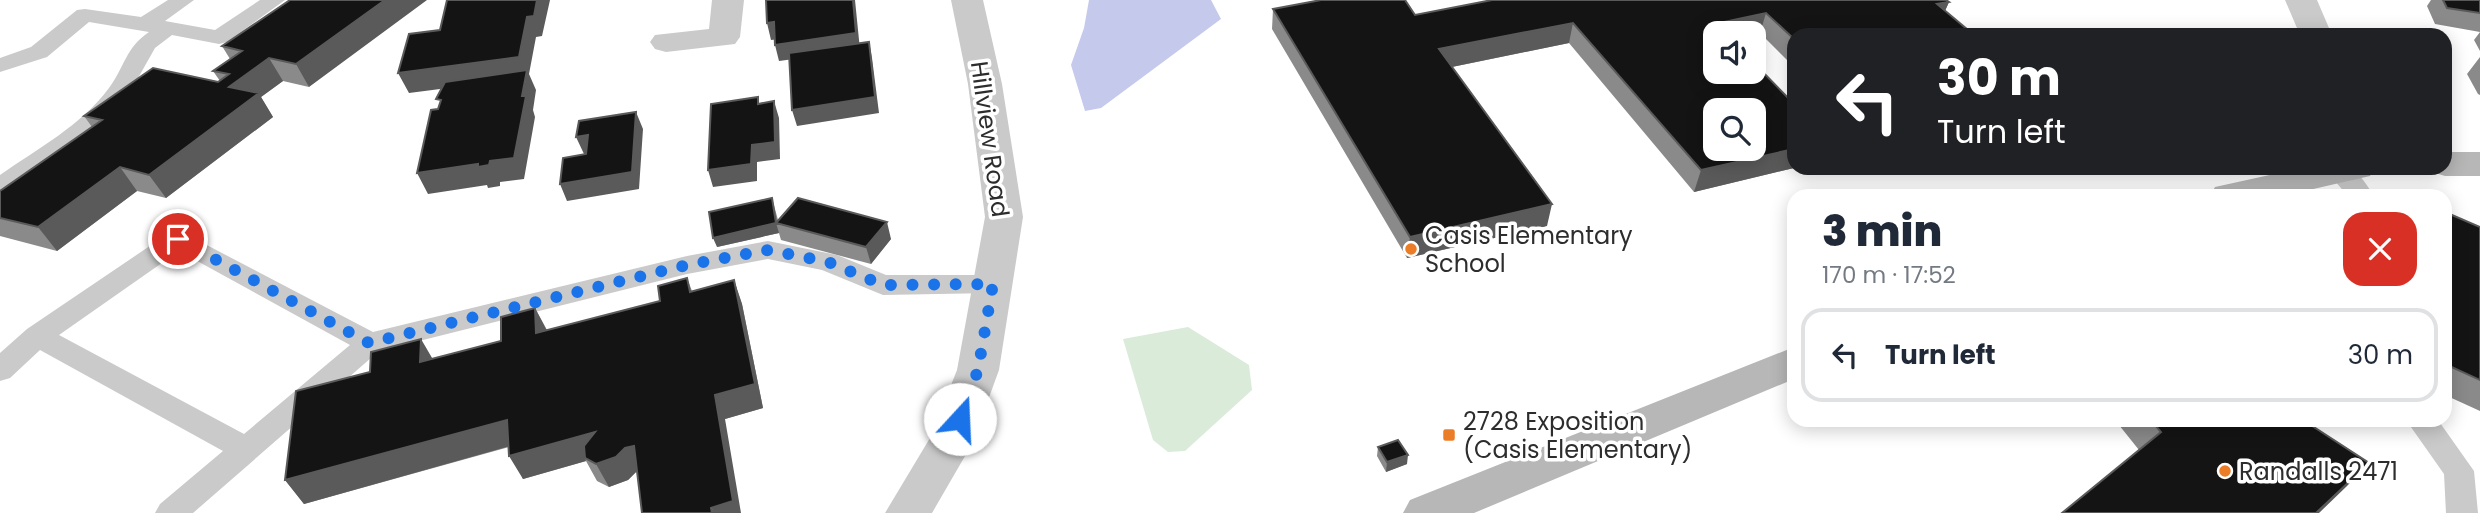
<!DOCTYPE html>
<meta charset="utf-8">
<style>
:root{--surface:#fff;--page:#f6f6f7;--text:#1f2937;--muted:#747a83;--line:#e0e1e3}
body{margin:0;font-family:Poppins,sans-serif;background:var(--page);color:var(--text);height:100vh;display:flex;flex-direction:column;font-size:26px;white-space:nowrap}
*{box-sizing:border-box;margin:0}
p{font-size:23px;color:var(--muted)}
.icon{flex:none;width:38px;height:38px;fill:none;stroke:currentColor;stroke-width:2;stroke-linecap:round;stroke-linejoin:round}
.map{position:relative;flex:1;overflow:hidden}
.side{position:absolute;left:1787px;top:189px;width:665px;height:238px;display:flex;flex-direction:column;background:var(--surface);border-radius:21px;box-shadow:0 4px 18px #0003}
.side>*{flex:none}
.top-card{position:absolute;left:1787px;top:28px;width:665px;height:147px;border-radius:21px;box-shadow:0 4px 18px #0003;background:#202124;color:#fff;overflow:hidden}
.buttons{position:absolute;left:1703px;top:21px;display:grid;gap:14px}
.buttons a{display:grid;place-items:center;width:63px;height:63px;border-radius:14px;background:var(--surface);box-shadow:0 4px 18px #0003;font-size:35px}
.pin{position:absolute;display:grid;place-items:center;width:60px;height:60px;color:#fff;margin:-30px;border:4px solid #fff;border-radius:50%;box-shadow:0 2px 7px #0007}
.me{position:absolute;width:77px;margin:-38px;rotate:20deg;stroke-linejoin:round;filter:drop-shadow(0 0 5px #0008)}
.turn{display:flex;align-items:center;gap:24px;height:147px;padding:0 35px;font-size:32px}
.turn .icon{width:91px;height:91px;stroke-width:2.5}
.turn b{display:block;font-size:49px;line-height:60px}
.round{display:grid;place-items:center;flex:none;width:74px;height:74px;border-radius:21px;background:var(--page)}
.summary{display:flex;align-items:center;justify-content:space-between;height:119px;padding:0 35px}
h1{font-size:42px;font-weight:800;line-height:52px}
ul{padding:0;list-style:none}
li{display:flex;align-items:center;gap:21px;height:94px;margin:0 14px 10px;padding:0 21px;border:4px solid var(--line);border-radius:21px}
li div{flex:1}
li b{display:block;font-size:26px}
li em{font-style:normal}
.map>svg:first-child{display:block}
.green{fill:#daebda}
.water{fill:#c5c9ec}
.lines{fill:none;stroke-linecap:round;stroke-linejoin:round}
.lane{fill:#cacaca;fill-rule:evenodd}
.street{fill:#cacaca;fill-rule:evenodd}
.secondary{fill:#b7b7b7;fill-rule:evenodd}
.wall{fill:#8a8a8a}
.shaded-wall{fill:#5a5a5a}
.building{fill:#141414;stroke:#5a5a5a;stroke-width:2;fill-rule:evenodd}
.route{stroke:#1a73e8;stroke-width:12;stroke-dasharray:0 21.6}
.poi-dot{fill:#eb7d28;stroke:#fff;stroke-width:2.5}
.labels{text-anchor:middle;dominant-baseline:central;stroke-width:7;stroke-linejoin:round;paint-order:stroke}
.street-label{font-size:24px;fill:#2d2d2d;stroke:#fff}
.poi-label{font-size:24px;fill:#2d2d2d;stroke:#fff;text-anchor:start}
</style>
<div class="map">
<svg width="2480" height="513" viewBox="0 0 2480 513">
<rect width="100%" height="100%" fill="#fff"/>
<path class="green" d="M1188,327L1249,365L1252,390L1185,451L1168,452L1153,440L1123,339Z"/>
<path class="water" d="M1089,0H1211L1221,19L1101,108L1085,111L1071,65L1084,28Z"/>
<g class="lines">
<path class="lane" d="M168,0H194L165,21L215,30L260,0H285L227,42L219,44L172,35L155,48L129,94L99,127L9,193L0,195V175C37,149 82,125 109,88C124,68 126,47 149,32L89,22L47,57L0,72V58L31,47L77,10L85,9L141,17Z
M2328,168C2355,168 2359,172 2374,196H2348L2326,171Z
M178,230L373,332L687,256L768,241L837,255L886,275H993L1002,277L1006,284L1002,291L993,293L883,295L822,270L768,259L687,274L379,351L193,513H155L160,504L223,451L40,350L10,378L0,381V353L27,329L169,233ZM179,251L350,345L244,434L59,335Z
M2406,420H2438L2474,471L2478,513H2446L2444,474Z"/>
<path class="street" d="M712,0H744L740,37L735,44L666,52L655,49L650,42L655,35L709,29Z
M951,0H983L1002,84L1023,217L999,370L972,444L932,513H885L930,438L957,370L985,217L968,84Z
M2285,0H2317L2332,35H2300Z"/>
<path class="secondary" d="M2445,152H2480V176H2445L2432,172L2430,168H2445Z
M2302,168H2375L2370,176L2283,196H2210L2215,187Z
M1794,347V379L1474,513H1403L1410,500Z"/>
</g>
<path class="wall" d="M290,0L309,87L283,81L261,97L273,117L166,198L137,191L57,251L0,236V191L92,127L84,116L218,82L220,81L213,71L230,59L222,46Z
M2431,0H2480V32L2435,24L2427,6Z
M1949,2L1945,11L1794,35V67L1760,33H1715L1794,168L1694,192L1569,43L1452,67L1547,226L1407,258L1272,29L1273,9L1415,15Z
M2480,32V51L2474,40Z
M2480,57V95L2478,94L2467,74Z
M772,198L778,220L891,239L871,264L781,240L779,233L717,247Z
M2445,212L2480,227V411L2445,395Z
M687,278L692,291L734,280L742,304L763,408L725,419L637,471L628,480L609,487L597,481L586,461L523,479L509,447L304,504L285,480L370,372L433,359L501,341L535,308L547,330L660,301Z
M2115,420H2303L2347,486L2139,450Z
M1378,447L1407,464L1386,472L1377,456Z"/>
<path class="shaded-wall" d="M385,0H427L309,87L296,64Z
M537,0H550L542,36L536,37L529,74L536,90L533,110L535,117L524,179L500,182V186L488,188L487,185L428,194L417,173L490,161L522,96L526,78L409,93L398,73Z
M853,0H855L860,50L779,61L775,45Z
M1949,2L1940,22L1937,4Z
M1766,13L1760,33L1754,35V33H1715L1714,24Z
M774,22L779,39L771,40L767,23Z
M1573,23L1569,43L1437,70L1439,49Z
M869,42L872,58L879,113L797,126L792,110Z
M269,58L283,81L261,97L273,117L166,198L149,175L229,87Z
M774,101L779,118L780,159L757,162V181L713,187L708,170Z
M636,112L643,129L639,189L567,201L560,184Z
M588,135L595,152L584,154L576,137Z
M1794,149V168L1694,192L1701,170Z
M120,167L137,191L57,251L38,227Z
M1552,204L1547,226L1407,258L1410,237Z
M887,222L891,239L871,264L866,247Z
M776,223L779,233L717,247L713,238Z
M734,280L742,304L763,408L725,419L741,513H712L715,395Z
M535,308L547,331L536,333Z
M421,339L435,363L420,362Z
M507,420L521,443L304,504L285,480Z
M595,432L585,458L586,461L523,479L509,456Z
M634,446L637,471L628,480L609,487L596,464L625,448Z
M1408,455L1407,464L1386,472L1387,462Z
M2369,463L2347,486L2319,513H2316Z"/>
<path class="building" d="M290,0H385L296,64L269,58L229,87L259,93L149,175L120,167L38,227L0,218V191L102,120L84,116L153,68L218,82L229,74L213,71L242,51L222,46Z
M447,0H537L534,16L527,17L519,57L398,73L409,34L440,30Z
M766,0H853L856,33L775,45L774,22L767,23Z
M1321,0H1405L1415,15L1492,0H1946L1949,2L1937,4L1974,35H1794V39L1766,13L1714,24L1723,33H1715V72H1754V63L1794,104V149L1701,170L1573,23L1439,49L1552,204L1410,237L1273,9ZM1715,110H1754V149H1715Z
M2443,0H2480V13L2447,8Z
M869,42L875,97L792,110L789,53Z
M527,70L522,96H526L514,158L490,161L489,165L478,167V164L417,173L431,110L438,109L441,100L436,99L445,82Z
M758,97V104L774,101L775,142L752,145L751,164L708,170L711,104Z
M636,112L632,172L560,184L563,158L586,154L588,135L576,137L579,121Z
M772,198L776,223L713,238L709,212Z
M798,198L887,222L866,247L776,223Z
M2445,212L2480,227V380L2445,364Z
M687,278L690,292L734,280L755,384L715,395L733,501L711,508L712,513H642L634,446L625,448L616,457L596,464L585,458L584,446L595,432L509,456L507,420L285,480L296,391L370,372L371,352L421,339L420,362L501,341V317L535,308L536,333L660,301L658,286Z
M2151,420H2303L2369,463L2316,513H2062L2161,432Z
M1398,440L1408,455L1387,462L1378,447Z"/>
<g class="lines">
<path class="route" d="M178,239L369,343L687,265L768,250L828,262L883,285L993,284L978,370L960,419"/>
</g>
<g class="poi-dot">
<circle cx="1411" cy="249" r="7"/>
<rect x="1442" y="428" width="14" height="14" rx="3.5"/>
<circle cx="2225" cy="471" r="7"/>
</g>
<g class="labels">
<g class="street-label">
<text transform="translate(990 139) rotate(82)">Hillview Road</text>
</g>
<g class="poi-label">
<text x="1425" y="235">Casis Elementary<tspan x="1425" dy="28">School</tspan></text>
<text x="1463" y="421">2728 Exposition<tspan x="1463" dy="28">(Casis Elementary)</tspan></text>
<text x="2239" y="471">Randalls 2471</text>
</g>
</g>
</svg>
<div class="buttons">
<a><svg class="icon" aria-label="sound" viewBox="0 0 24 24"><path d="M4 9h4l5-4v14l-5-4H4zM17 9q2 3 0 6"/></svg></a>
<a><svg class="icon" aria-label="search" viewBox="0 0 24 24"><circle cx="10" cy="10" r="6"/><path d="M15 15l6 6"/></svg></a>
</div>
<div class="pin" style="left:178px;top:239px;background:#d93025"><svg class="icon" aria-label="arrive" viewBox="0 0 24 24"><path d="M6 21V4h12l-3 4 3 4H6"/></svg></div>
<svg class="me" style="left:960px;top:419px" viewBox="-20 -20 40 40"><circle r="19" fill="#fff"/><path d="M0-13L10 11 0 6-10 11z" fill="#1a73e8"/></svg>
<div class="top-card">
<div class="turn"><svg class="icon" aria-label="left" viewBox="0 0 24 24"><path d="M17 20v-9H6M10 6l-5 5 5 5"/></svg><div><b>30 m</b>Turn left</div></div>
</div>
<section class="side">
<div class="summary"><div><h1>3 min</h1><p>170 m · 17:52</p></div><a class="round" style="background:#d93025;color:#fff"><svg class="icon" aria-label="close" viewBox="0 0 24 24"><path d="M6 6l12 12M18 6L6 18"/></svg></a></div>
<ul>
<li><svg class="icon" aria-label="left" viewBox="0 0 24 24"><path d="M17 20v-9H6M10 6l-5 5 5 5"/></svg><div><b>Turn left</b></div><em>30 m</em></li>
</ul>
</section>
</div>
